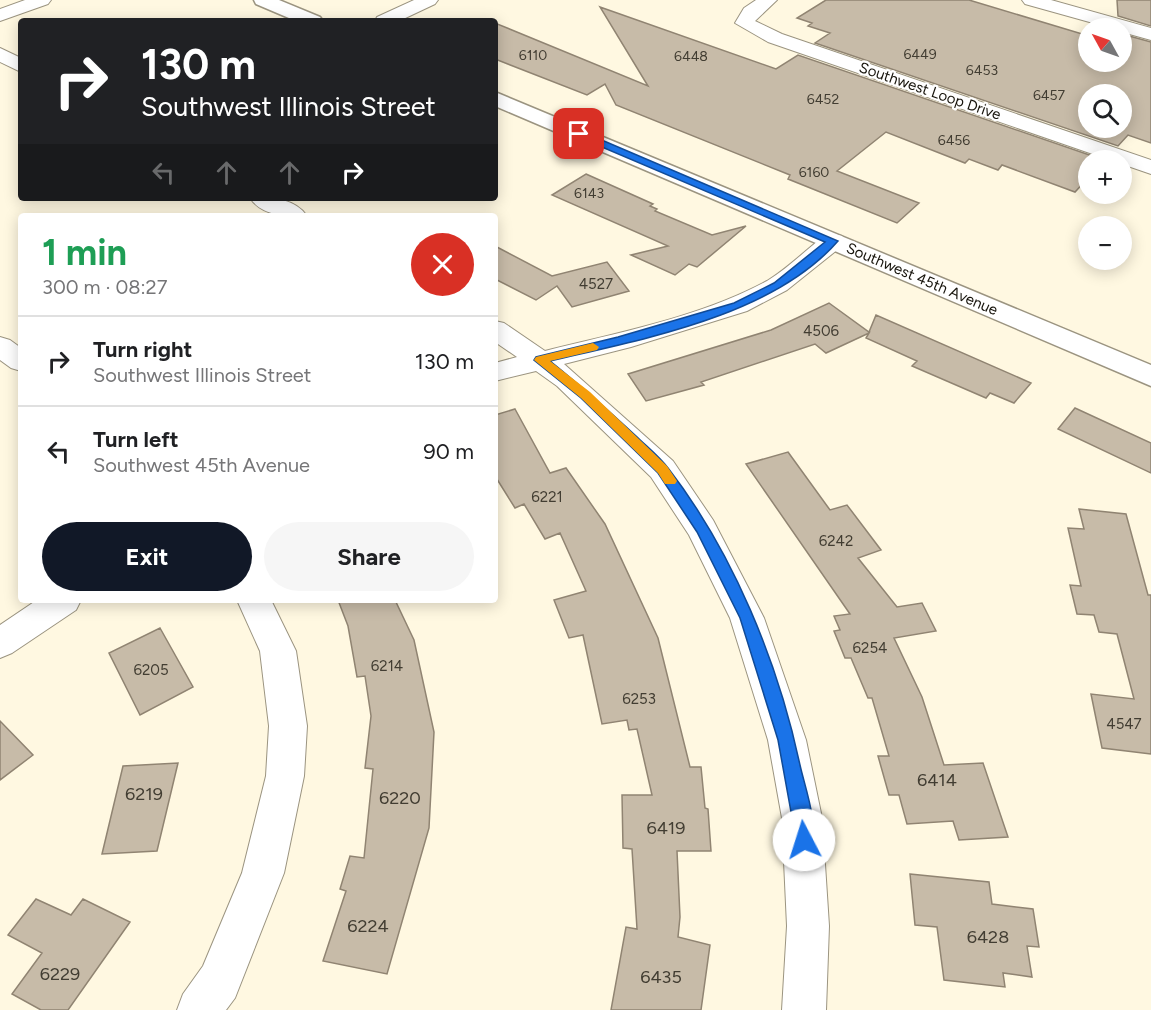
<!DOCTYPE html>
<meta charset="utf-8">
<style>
:root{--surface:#fff;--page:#f6f6f6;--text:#202124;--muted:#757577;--line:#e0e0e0;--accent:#111827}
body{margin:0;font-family:Figtree,sans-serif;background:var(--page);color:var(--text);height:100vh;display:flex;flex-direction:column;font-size:22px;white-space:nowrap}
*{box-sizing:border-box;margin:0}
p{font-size:20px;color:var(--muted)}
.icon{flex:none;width:33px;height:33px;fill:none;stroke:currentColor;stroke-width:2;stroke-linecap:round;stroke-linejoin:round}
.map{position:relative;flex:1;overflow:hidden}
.panel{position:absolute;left:18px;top:213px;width:480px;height:390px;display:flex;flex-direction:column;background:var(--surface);border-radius:6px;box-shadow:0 3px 15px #0003}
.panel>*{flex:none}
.guide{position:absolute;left:18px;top:18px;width:480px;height:183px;border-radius:6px;box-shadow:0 3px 15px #0003;background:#202124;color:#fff;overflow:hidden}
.needle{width:39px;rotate:310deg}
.buttons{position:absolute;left:1078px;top:18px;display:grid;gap:12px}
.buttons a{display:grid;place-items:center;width:54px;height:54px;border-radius:50%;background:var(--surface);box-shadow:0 3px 15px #0003;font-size:30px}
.pin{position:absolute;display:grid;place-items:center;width:51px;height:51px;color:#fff;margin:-26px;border-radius:12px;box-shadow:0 3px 9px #0006}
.me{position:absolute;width:66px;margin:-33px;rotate:355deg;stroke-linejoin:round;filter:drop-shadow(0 0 4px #0008)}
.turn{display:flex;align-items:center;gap:21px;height:126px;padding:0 24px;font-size:27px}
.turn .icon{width:78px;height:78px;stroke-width:2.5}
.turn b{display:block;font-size:42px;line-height:51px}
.lanes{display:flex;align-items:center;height:57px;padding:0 24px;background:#0003;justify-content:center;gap:30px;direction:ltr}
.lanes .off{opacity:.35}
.round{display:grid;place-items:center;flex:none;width:63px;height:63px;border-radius:32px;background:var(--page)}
.headline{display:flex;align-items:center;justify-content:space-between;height:102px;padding:0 24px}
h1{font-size:36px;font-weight:700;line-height:45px;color:#1e9e55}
.button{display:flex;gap:12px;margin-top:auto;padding:12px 24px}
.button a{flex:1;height:69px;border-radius:36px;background:var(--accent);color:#fff;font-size:24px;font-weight:700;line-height:69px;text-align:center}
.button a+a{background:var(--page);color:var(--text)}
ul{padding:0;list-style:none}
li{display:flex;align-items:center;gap:18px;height:90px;padding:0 24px;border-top:2px solid var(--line)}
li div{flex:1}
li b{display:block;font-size:22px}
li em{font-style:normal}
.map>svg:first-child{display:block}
.building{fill:#c7bba8;stroke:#908472;stroke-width:1.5;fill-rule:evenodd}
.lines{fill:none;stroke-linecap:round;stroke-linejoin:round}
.minor-casing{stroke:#9b9480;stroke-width:2}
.tertiary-casing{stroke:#9b9480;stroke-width:3}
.minor{fill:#fff;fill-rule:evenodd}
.tertiary{fill:#fff;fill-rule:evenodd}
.route{fill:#1a73e8;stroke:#114b97;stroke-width:1.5}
.slow{fill:#f59e0b}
.labels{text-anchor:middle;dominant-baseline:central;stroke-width:4.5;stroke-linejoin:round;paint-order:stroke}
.far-number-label{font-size:14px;fill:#423d32}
.far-street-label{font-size:15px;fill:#16130b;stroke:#fff}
.number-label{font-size:15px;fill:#423d32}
.near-number-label{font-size:18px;fill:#423d32}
</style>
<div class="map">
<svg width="1151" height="1010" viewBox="0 0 1151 1010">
<rect width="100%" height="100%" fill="#fff8e1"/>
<path class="building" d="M826,0H969L1089,36V62H1122V34L1151,42V143L1128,135L1118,146L815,43L830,33L808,26L812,23L797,18ZM1089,94H1122V128H1089Z
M1117,0H1151V26L1118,16Z
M600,7L776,69L798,55L1104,160H1089V177L1075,192L1002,165L998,170L969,159L965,163L886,132L837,171L919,203L897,223L788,179L790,175L616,105L605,84L587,95L495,59V23L648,86Z
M586,174L653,204L650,206L657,209L655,211L712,235L746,226L697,267L689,264L675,275L631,255L668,246L552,195Z
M495,246L552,276L607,262L629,291L572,307L557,286L536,300L495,279Z
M829,303L869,332L876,315L1031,383L1014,403L990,393L986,398L912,366L917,361L866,338L869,333L826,353L815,344L701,382L704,385L646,401L628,374L771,330Z
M1075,408L1151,443V473L1058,429Z
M515,409L550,473L566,468L605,524L658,638L690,767H701L705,808L708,809L711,851H677L680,917L678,937L710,945L701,1010H611L626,927L637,929L632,849L623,848L622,795H652L637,729L629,730L627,720L602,724L583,635L569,638L554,600L586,591L560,533L545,539L524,504L515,508L495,476V415Z
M788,452L830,510L847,505L881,550L858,558L897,607L922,603L936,631L894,638L922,697L944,765L983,763L1008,837L959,840L953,821L907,824L899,795H889L878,756H889L872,698H868L851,658H845L834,631L840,630L834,616L850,614L746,464Z
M1079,509L1126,514L1148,595H1151V754L1102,748L1091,694L1134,699L1117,634L1099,632L1094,615L1077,614L1070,585L1081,586L1068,528L1084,529Z
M338,600H395L414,640L434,732L429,828L387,974L323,961L346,891L340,889L350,856L364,858L373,769L365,768L371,716L365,676L357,677L348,626Z
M160,628L193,687L140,715L109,653Z
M0,721L33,755L0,780Z
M178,763L157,851L102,854L123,766Z
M910,874L989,882L992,904L1033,909L1039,947L1027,946L1032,977L1003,973L1005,987L944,980L937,927L915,925Z
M36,899L71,915L83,899L130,922L68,1010H41L12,994L42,953L8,935Z"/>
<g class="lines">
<defs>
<path id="minor" d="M25,0H51L48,4L0,21V9Z
M414,0H438L435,4L399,21H375L377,17Z
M756,0H777L755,21L782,34L1151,160V174L1122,164V160H1110L768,42L735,23L744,8Z
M1022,0H1051L1151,28V40L1122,32V28H1111L1025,4Z
M0,48L21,58V72L0,62Z
M250,198C270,198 294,197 307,216C287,216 263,217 250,198Z
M833,234L842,236L845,241L842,246L787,290L747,311L631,347L564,364L673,461L713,520L764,618L806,740L822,818L829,926L826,1010H782L787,926L782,818L768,740L730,618L689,535L651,477L557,386L536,371L495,381V363L517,357L495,342V321L504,323L545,351C617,333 701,317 767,281C787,269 806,250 824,236Z
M0,337L10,340L21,348V371L11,368L0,360Z
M37,600H81L76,610L12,653L0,658V625Z
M237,600H271L296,651L307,726L304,776L284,873L235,998L226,1010H177L183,994L203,966L242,873L266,776L269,726L260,651Z"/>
<path id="tertiary" d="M254,0H279L320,17L323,21H296L256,4Z
M495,92L1151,365V386L495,106Z"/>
</defs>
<use href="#minor" class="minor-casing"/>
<use href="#tertiary" class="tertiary-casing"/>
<use href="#minor" class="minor"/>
<use href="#tertiary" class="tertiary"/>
</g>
<path class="route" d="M576,132H583L838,241C773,316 643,339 550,361C580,385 608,410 636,436C646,446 659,456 668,468C733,552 778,662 800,765C805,788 819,824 810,845L804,848L797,845L778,740L740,618L697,532L658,473L581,398L534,360L536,357L618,337L734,303L774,283L825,242L576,136Z"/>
<path class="slow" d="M593,343L599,347L597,350L550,361L590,392L667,466L677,481L675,484H665L658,473L581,398L534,360L536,357Z"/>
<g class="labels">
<g class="far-number-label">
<text x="920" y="54">6449</text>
<text x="533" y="55">6110</text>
<text x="691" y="56">6448</text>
<text x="982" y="70">6453</text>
<text x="1049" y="95">6457</text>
<text x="823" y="99">6452</text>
<text x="954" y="140">6456</text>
<text x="814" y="172">6160</text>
<text x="589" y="193">6143</text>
</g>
<g class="far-street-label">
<text transform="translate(930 91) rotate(19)">Southwest Loop Drive</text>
<text transform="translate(922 279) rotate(23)">Southwest 45th Avenue</text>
</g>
<g class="number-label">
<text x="596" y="284">4527</text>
<text x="821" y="331">4506</text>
<text x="547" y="497">6221</text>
<text x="836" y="541">6242</text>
<text x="870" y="648">6254</text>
<text x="387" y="666">6214</text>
<text x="151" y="670">6205</text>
<text x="639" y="699">6253</text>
<text x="1124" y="724">4547</text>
</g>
<g class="near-number-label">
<text x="937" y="780">6414</text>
<text x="144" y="794">6219</text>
<text x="400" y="798">6220</text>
<text x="666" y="828">6419</text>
<text x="368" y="926">6224</text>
<text x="988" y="937">6428</text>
<text x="60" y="974">6229</text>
<text x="661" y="977">6435</text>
</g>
</g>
</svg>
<div class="buttons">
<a><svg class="needle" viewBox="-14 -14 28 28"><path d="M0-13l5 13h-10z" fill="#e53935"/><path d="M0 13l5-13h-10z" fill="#757577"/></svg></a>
<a><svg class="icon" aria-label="search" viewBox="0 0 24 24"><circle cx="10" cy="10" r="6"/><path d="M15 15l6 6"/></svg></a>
<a>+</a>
<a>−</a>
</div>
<div class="pin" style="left:579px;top:134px;background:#d93025"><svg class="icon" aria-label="arrive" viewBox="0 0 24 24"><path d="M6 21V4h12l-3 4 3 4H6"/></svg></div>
<svg class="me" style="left:804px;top:840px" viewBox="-20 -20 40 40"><circle r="19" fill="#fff"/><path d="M0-13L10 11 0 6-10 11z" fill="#1a73e8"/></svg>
<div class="guide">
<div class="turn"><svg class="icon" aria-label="right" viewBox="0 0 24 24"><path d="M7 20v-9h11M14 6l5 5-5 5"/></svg><div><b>130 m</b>Southwest Illinois Street</div></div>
<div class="lanes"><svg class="icon off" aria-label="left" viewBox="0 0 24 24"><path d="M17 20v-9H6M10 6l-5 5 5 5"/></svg><svg class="icon off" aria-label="ahead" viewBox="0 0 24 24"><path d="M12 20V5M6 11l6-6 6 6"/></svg><svg class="icon off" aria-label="ahead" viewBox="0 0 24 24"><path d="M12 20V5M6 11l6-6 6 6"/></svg><svg class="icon" aria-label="right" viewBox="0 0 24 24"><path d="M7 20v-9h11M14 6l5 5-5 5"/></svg></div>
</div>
<section class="panel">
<div class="headline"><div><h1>1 min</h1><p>300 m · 08:27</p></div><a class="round" style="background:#d93025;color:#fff"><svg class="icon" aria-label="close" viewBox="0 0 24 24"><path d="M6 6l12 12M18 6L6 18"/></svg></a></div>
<ul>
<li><svg class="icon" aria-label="right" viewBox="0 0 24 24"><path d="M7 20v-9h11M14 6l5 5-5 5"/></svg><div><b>Turn right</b><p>Southwest Illinois Street</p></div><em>130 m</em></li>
<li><svg class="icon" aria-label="left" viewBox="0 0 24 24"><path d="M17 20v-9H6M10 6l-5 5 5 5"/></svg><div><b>Turn left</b><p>Southwest 45th Avenue</p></div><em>90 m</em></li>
</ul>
<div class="button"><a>Exit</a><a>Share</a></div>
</section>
</div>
